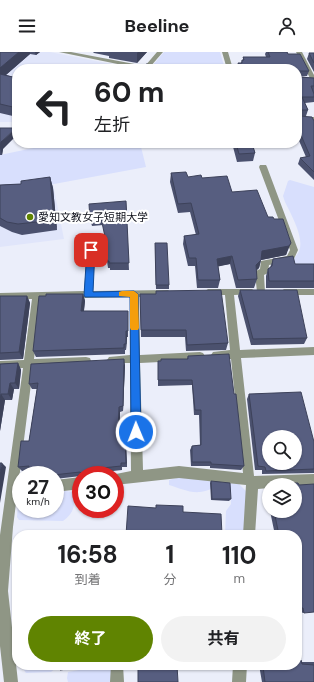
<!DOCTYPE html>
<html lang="ja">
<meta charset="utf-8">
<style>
:root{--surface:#fff;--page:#f2f2f2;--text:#202124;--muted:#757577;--accent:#608401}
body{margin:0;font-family:"DM Sans","Noto Sans JP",sans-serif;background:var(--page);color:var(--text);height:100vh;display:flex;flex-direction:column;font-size:15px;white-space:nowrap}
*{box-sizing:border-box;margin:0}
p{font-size:13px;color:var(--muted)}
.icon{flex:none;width:22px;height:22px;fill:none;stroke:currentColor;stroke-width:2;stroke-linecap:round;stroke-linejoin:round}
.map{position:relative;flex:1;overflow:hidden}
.drawer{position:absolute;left:12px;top:478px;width:290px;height:140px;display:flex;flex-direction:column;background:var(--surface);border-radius:16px;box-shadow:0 1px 3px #0004}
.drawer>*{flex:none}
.hud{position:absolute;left:12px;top:12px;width:290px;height:84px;border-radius:16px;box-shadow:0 1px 3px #0004;background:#fff;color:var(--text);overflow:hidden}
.controls{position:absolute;left:262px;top:378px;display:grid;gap:8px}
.controls a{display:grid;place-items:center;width:40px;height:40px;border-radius:50%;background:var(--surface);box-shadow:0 1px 3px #0004;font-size:20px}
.speed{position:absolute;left:12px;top:414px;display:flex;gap:8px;font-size:20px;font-weight:700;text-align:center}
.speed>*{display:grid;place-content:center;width:52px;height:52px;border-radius:50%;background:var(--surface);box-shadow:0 1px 3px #0004;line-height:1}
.speed small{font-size:10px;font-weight:400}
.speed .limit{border:6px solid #d22;background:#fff;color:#111}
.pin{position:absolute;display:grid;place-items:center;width:34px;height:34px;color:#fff;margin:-17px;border-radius:8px;box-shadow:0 2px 6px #0006}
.me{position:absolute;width:44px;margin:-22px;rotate:359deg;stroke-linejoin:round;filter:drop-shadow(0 0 3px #0008)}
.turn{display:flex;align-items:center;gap:14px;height:84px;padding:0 16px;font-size:18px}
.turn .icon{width:52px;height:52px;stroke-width:2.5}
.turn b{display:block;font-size:28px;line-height:34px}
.eta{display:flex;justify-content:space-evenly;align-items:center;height:68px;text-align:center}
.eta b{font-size:24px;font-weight:700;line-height:28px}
.button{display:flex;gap:8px;margin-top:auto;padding:8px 16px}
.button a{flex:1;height:46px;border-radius:24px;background:var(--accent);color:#fff;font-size:16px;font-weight:700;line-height:46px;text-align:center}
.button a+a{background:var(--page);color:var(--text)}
header{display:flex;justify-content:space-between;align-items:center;height:52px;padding:0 16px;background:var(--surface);font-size:18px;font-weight:700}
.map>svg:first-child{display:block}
.built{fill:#e0e5fa}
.green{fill:#d8dffd}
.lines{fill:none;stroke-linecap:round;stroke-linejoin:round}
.minor{fill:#8f9685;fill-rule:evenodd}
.wall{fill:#4b516e}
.shaded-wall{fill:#3d425a}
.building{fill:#575e80;stroke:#3d425a;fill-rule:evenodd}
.route{fill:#1a73e8;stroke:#114b97}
.slow{fill:#f59e0b}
.poi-dot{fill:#608401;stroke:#fff;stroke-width:1.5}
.labels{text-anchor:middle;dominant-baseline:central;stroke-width:4;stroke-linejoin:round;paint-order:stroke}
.far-poi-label{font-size:11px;fill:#0d0f19;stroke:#fff;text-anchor:start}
</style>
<header><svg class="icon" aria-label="menu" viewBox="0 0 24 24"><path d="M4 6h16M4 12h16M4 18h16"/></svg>Beeline<svg class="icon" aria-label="person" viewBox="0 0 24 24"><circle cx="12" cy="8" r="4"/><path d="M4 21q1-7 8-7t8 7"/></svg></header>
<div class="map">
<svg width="314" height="630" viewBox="0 0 314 630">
<rect width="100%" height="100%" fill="#ebeefa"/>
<path class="built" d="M0,0H50L137,17H17V70H0Z
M53,132L64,187L0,195V142Z"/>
<path class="green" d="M164,0H220L225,17H162L153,13Z
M57,91H140L146,115L0,142V103Z
M290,128L314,135V218L282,211C314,204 297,174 285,150L283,144L288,129Z
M180,425L239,432L248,441L244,483H225L226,459L231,452L230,435C219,432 210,439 200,440C189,441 179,436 169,433V428Z
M66,439L72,440C76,453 74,461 63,469L19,468L17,465L18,452L21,447V457H55V440Z
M24,613H60L51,620L26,621L24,618Z
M86,613H111L112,630H68L67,626L68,620L84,617Z"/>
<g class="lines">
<path class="minor" d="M59,0H71L145,14L157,0H163L150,15L154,17H142Z
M222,0H228L233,17H227Z
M296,0H302L314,23V30L311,28Z
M297,65H314V69H297Z
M260,113H266L267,115L298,198L293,209L269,213L268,221L264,223L265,240L261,243L257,240L255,221L256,219L260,217L261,209L287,204L290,198L259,115Z
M91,195L95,198L93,239L168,238L172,241L168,244L139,245L140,303L200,300L203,301L205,304L203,307L200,308L140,311L143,418L179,414L243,421L231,307L213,306L211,303L213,300L230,298L225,243H208L204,240L208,237H252L256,240L255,242L234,243L240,298L314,295V303L241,306L254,424L314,422V434L295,435V433H269V436L258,437L255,483H243L246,433L179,426L115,433V423H111L131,419L130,311H109L107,308L109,305L130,303V245L41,247L34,307L86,305L90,306L91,309L90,312L86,313L33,316L13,475L8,539L18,630H4L0,594V483L23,316L0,317V309L24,308L32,247H0V241L84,239L87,198Z
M284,237H314V243H284L280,240Z
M81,425V437L55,440V428Z
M111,613H123L124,630H110Z
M233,613H247L246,630H232Z"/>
</g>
<path class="wall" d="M0,0H40L36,3L30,2L6,23L17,26V65L0,61Z
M93,0H147L137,11L109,6V4L94,1Z
M266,0H287L288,2L309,19L307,24L298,25L314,26V50L305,51L308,58L306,64H298L314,69V128L298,112L300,106L306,105L297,84V17H236L237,15H238V11H241L242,8H243V5H266L265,2Z
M309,1H314V20L307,7Z
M0,76L3,97L2,103H0Z
M232,91H252L255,101L253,109L237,110Z
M171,121L188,125L202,126L232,140L268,165L287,200L286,203L261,208L259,216L256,218L257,227L254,236H236L230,212L218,214L220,228L218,236H197L195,214H188L183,192L184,184L196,183L190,160L178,161L170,130Z
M50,125L53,136L57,178L22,183L12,180L0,174V133L21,132Z
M126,149L129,218H110V216H108L107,209V196L103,173L92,174L90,167Z
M155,191L169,233V237H156Z
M273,207L295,212H314V236H266V224L268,217L270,216Z
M240,238L307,286L304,292L251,293L238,244Z
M83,242L85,249L84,259L128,265V285H127L126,298H125V302L36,305L33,299Z
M140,242L228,291L226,298L186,299L185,285H141Z
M0,244H27L30,251L23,307L0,308Z
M188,304L244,414L241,418L210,416V414H191L190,398L192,394L200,393L199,363H194L192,333L158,334V309L187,307Z
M18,311L21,318L19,337H14L12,348H5L0,379V312Z
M125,313L123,359L120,360L119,387H125L126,391L127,415H122V418L104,420V423H81V424L55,427V423L29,418L22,419L18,415L29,389L37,337H32L29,332Z
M249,342L314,390V421L262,422V418H255L247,347Z
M211,429L231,447L229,449L211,448L210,431Z
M278,431L299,433L304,561L299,560L298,556L297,483H275L270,459H295V433H276Z
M297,607L301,608L302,610H314V630H262L259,613H297Z"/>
<path class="shaded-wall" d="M19,0H30V2L0,28V16Z
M35,0H40L36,3Z
M138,0H147L137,11V1Z
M16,76L17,80V83L3,97L2,103L0,96L1,90Z
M50,125L53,136L57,178L54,168Z
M291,191L286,203L261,208L259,216L254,221L256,213L262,199Z
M232,204L230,212L216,215L217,207Z
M83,242L85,249L83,265L81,259Z
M27,244L30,251L23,307L19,300Z
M126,279L127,285L126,298Z
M124,307L125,313L123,359V354Z
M18,311L21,318L19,337L15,331Z
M10,331L14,337L12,348L8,342Z
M1,342L5,348L0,379V348Z
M119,355L120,360L119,392L118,387Z
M125,387L126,391L127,415L126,411Z
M2,411L6,415L0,451V420Z
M102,416L104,420V423H103Z"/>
<path class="building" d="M0,0H19L0,16Z
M268,0H287L288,2H300L309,19H297L298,25L314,26V34H311L314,42V45H302L308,58H298V64L312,65L314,69V120L300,106L310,104L297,74V17H237V15H239L238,11H242V8H244L243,5H270Z
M309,1H314V11Z
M146,12L181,17H143Z
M0,22L17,26V56L0,52Z
M0,76H16L1,90L0,95Z
M236,91H252L255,101L239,102Z
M186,120L188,125L201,123L202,126L227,124L232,140L257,138L268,165H273L274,167H283L291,191L289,194L262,199L261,208L256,213L257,227L238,228L232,204L217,207L220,228H198L196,206H189L184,184L199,182L191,151L178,152L171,121Z
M50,125L54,168L18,172L7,170L0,166V133L21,132V129Z
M126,149L129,211H109V209H107V194L101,166L90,167L89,152Z
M155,191H167L169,233H156Z
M293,204L295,212H314V229H269L268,217L272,214L273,207Z
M221,238L228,291L187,293L186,278H141L140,242H156V239Z
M240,238H297L307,286L253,287Z
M46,242H83L81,259H128V279H126V292H124V296L33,299L39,244H46Z
M0,244H27L19,300L0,301Z
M229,302L234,342H236L244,414L211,412V410H192V394L201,393V358H195L192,328H158V309H161V307H188V304Z
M124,307L123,354L119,355L118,387H125L126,411H121V414L102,416L103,423H82V422L80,420L53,423H29V414L18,415L21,389H29L38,331L29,332L31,312Z
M18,311L15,331H10L8,342H1L0,348V312Z
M301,340L314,390V417L266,419L265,415L258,414L249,342ZM269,385H295V411H269Z
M0,411H2L0,420Z
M211,429L230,431L231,447H212Z
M278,431H298L299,433L314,432V560L304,561L303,556H297V483H279L274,459H295V433H279Z
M156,453L183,454V460L221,462L222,483H126L128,454L156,456Z
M301,608L302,612L314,613V630H265L263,614H272V613H297V609Z
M60,613H80V615L60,618Z
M138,613H177L178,630H138Z"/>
<path class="route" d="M91,195L95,198L93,240L134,239L138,242L141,380L140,384L136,385L132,384L131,380L130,245H85L84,243L87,198Z"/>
<path class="slow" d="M122,239H134L138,242L139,276L138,278H131L130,276V245L119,244V240Z"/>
<circle class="poi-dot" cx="30" cy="165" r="4"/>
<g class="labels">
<g class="far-poi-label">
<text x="38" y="165">愛知文教女子短期大学</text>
</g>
</g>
</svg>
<div class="controls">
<a><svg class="icon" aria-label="search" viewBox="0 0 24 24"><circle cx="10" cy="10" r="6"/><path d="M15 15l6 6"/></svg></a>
<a><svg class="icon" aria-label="layers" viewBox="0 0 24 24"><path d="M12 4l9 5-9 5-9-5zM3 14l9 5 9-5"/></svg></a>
</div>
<div class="speed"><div>27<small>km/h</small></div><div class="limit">30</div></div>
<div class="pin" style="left:91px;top:198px;background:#d93025"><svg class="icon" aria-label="arrive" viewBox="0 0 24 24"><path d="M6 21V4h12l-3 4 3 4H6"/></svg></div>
<svg class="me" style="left:136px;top:380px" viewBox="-20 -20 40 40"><circle r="17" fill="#1a73e8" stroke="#fff" stroke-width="3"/><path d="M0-11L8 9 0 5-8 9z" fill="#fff"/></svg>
<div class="hud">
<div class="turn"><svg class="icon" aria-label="left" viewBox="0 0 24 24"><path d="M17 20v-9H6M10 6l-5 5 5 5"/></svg><div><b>60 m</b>左折</div></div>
</div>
<section class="drawer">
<div class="eta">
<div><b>16:58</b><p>到着</p></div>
<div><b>1</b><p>分</p></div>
<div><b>110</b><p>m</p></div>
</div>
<div class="button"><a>終了</a><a>共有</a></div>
</section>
</div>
